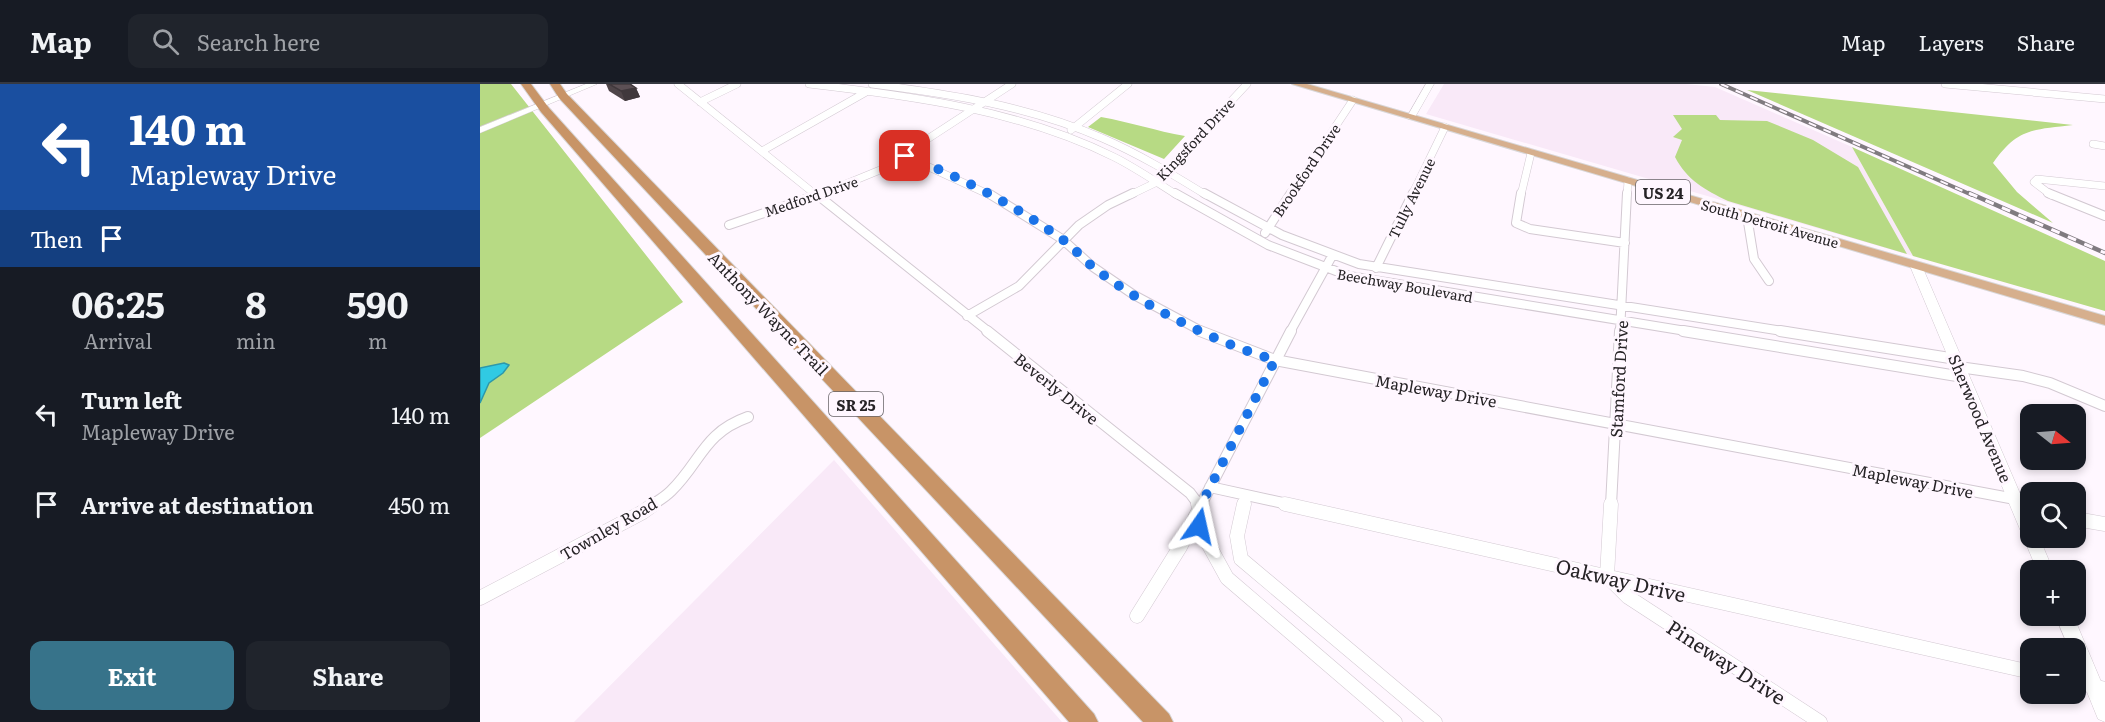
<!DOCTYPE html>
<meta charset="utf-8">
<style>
:root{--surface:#171b24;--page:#20242c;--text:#f1f3f6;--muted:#9ea1a6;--line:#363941;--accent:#37738a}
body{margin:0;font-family:Literata,serif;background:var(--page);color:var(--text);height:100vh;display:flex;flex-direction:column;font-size:22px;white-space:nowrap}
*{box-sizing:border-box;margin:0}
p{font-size:20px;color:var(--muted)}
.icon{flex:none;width:33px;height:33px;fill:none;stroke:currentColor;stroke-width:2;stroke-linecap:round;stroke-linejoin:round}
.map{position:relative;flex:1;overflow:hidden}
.side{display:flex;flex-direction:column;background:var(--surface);width:480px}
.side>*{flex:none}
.hud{background:#1a4fa0;color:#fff;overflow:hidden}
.needle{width:39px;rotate:107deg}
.controls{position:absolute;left:1540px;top:320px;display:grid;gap:12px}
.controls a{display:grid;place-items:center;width:66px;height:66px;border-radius:12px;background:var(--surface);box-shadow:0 3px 9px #0003;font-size:30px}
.pin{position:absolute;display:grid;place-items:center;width:51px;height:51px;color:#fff;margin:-26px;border-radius:12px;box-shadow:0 3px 9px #0006}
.me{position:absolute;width:66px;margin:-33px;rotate:11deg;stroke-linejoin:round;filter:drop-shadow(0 0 4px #0008)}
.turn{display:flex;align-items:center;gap:21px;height:126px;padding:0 30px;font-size:27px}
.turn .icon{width:78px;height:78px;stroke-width:2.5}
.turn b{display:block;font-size:42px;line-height:51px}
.then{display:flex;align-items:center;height:57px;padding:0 30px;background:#0003;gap:12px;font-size:22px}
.eta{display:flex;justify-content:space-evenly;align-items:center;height:102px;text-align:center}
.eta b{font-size:36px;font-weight:700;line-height:42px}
.action{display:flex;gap:12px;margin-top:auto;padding:12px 30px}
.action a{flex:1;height:69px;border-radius:12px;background:var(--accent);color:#fff;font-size:24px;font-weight:700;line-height:69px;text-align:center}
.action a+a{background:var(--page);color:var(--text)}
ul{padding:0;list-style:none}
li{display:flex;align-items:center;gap:18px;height:90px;padding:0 30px}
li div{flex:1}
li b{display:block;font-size:22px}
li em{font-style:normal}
header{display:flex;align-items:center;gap:36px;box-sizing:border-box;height:84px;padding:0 30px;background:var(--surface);border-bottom:2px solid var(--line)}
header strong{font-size:28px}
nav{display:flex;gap:33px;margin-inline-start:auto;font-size:21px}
.search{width:420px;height:54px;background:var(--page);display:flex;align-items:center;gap:15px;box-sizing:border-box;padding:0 21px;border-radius:12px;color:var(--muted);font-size:22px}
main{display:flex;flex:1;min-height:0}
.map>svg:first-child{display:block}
.built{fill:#f9e9f8}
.green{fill:#b7da84}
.water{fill:#30cae3;stroke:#2d98aa;stroke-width:1.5}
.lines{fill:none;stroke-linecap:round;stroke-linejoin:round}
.minor-far3-casing{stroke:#d3c9d2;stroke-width:8}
.minor-far2-casing{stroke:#d3c9d2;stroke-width:10}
.minor-far1-casing{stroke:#d3c9d2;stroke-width:12}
.minor-casing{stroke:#d3c9d2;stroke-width:15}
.tertiary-casing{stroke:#d3c9d2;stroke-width:1}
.primary-casing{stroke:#d8d7d8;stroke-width:2}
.trunk-casing{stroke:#d8d7d8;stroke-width:2}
.minor-far3{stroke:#fff;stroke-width:7}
.minor-far2{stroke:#fff;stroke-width:8}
.minor-far1{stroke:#fff;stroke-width:10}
.minor{stroke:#fff;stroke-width:14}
.tertiary{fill:#fff;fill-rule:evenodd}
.primary{fill:#d6af8d;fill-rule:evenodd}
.trunk{fill:#c89467;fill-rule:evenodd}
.rail-far1-casing{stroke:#807b80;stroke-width:4}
.rail-casing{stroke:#807b80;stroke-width:4.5}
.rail-far1{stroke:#fff7ff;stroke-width:2;stroke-dasharray:8;stroke-linecap:butt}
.rail{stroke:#fff7ff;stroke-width:3;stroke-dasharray:9;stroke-linecap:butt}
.wall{fill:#4f4549}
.shaded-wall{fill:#40383c}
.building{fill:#5c5055;stroke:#40383c;stroke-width:1.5}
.route{stroke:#1a73e8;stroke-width:10;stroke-dasharray:0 18}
.labels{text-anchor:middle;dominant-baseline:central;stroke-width:6;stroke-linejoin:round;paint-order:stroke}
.far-street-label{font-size:14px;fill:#262326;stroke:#fff7ff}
.shield{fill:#fff7ff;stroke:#676367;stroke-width:1.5}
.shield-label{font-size:15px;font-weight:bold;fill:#262326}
.street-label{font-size:16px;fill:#262326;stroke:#fff7ff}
.near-street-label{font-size:20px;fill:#262326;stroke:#fff7ff}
</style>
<header>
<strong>Map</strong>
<div class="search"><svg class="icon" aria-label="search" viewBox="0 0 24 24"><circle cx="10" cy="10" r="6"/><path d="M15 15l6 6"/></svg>Search here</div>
<nav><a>Map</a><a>Layers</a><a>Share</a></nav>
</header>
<main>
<section class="side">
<div class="hud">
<div class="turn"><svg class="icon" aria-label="left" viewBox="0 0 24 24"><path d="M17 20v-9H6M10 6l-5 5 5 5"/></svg><div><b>140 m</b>Mapleway Drive</div></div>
<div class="then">Then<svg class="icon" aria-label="arrive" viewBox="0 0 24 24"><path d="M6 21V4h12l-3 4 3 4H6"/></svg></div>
</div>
<div class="eta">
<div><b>06:25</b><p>Arrival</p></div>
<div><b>8</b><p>min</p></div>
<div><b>590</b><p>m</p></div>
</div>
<ul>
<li><svg class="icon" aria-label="left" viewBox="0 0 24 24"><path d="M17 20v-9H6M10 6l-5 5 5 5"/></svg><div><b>Turn left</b><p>Mapleway Drive</p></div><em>140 m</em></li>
<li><svg class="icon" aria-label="arrive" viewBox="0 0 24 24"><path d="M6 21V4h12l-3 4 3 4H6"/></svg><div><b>Arrive at destination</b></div><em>450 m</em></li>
</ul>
<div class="action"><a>Exit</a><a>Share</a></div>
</section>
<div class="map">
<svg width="1625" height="638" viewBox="0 0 1625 638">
<rect width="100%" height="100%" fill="#fff7ff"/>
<path class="built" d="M964,0H1206L1235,3L1372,63L1433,172L946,30Z
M354,376L582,638H94Z"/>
<path class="green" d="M0,0H31L203,218L0,354Z
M1267,6L1593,41C1552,46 1538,44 1513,79L1537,108L1573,139Z
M1193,31H1236L1240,36L1287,37L1333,56L1378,83L1427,170L1248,117C1225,106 1207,96 1195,73L1202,56L1193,53L1202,45Z
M621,33C650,38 676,47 705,52L684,75L608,43Z
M1372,63L1625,177V227L1433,172Z"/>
<path class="water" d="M24,279L29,281L23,289L9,299L0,319V284Z"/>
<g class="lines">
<defs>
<path id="minor-far3" d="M198,0L336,111
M329,0C433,12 539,26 634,73C656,84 676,98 697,111
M392,0C470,10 549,22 622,54C659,70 692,90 726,111
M1465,0L1625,15
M220,18L257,0
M591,46L648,0
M1613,60L1625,62
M282,67L388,7
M425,72L510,111
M339,111L400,86L532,0
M650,111L675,99L767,0
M810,111L873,16
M932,111L965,43
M1041,111L1051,69
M1147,111L1148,97
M1571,111L1554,98L1557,95L1625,102"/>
<path id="minor-far2" d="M335,109L509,248
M508,109L582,155L613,183L654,211L723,248
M695,109L788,161L869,192L1212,248
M724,109L802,151L879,180L1309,248
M1041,109L1036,139L1050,145L1145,159
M1568,109L1625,132
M1267,132L1274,175L1289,197
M249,141L343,109
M785,149L811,109
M896,184L933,109
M487,232L539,202L599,141L628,121L653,109
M810,248L852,172
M1140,248L1147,109"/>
<path id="minor-far1" d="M507,247L710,409L719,421
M720,247L795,276L1535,415
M1203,247L1483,293
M1300,247L1476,275
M1479,283L1543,292L1570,299L1625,322
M730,403L812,421
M172,421C178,417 185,413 191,407C221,378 223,349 268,333
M721,421L811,247
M764,421L766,411
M1131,421L1140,247"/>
<path id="minor" d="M718,420L720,423L719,443L747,494L915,638
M764,420L757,452L761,475L955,638
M805,420L1551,588
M1131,420L1127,492L1148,513L1340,638
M1596,435L1625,440
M0,514L163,428L174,420
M657,532L700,463L722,420
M1596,598L1625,605"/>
<path id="tertiary" d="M106,0H117L0,49V43Z
M946,0H954L934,35H928L927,33Z
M1436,179L1442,182L1551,435V453H1559L1573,486H1557L1430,182Z
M1575,531H1593L1625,607V638L1618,635L1596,581V564H1589Z"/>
<path id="primary" d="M812,0H827L1625,232V241Z"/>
<path id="trunk" d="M41,0H51L69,24L614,630L618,638H589L61,28Z
M70,0H80L87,10L689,630L693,638H663L79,14Z"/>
</defs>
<use href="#minor-far3" class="minor-far3-casing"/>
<use href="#minor-far2" class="minor-far2-casing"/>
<use href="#minor-far1" class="minor-far1-casing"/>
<use href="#minor" class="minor-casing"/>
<use href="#tertiary" class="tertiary-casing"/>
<use href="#primary" class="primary-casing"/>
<use href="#trunk" class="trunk-casing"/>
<use href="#minor-far3" class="minor-far3"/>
<use href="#minor-far2" class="minor-far2"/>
<use href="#minor-far1" class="minor-far1"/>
<use href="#minor" class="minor"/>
<use href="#tertiary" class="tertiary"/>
<use href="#primary" class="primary"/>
<use href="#trunk" class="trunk"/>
<defs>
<path id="rail-far1" d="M1241,0L1492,111"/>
<path id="rail" d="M1489,109L1625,169"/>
</defs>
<use href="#rail-far1" class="rail-far1-casing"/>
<use href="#rail" class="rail-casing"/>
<use href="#rail-far1" class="rail-far1"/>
<use href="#rail" class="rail"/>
</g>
<path class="wall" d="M126,0H150L156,4L160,13L145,17L129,7Z"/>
<path class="shaded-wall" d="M156,4L160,13L145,17L141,7Z"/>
<path class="building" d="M129,0H150L156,4L141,7Z"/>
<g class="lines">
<path class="route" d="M425,72C480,92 534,121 582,155C593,163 602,174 613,183C661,221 736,259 795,276L720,423L719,442"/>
</g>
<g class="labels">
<g class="far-street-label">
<text transform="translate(715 55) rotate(-47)">Kingsford Drive</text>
<text transform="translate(826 86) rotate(-56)">Brookford Drive</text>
<text transform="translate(331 112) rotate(-19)">Medford Drive</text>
<text transform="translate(931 114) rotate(-64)">Tully Avenue</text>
<text transform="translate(1290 139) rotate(16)">South Detroit Avenue</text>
<text transform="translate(925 201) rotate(10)">Beechway Boulevard</text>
</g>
<g class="shield">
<rect x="1156" y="96" width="54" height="24" rx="4.5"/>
<rect x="349" y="308" width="54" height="24" rx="4.5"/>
</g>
<g class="shield-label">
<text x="1183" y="108">US 24</text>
<text x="376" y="320">SR 25</text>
</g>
<g class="street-label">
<text transform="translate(289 229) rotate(46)">Anthony Wayne Trail</text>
<text transform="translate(1138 295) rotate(-87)">Stamford Drive</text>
<text transform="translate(577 304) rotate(39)">Beverly Drive</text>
<text transform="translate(956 306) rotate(10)">Mapleway Drive</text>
<text transform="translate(1501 334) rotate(67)">Sherwood Avenue</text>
<text transform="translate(1433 396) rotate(11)">Mapleway Drive</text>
<text transform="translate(128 444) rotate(-30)">Townley Road</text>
</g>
<g class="near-street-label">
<text transform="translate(1141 495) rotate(13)">Oakway Drive</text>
<text transform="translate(1247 577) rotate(33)">Pineway Drive</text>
</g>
</g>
</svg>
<div class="controls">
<a><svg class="needle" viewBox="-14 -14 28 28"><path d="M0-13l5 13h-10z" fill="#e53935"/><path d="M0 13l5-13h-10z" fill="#9ea1a6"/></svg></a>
<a><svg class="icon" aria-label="search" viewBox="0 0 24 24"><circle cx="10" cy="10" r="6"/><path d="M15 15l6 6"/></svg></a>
<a>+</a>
<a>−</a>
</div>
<div class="pin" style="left:425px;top:72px;background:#d93025"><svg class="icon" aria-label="arrive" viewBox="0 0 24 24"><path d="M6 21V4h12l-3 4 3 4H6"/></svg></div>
<svg class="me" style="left:719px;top:442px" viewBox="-20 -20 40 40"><path d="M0-17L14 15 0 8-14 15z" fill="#1a73e8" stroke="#fff" stroke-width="4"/></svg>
</div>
</main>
